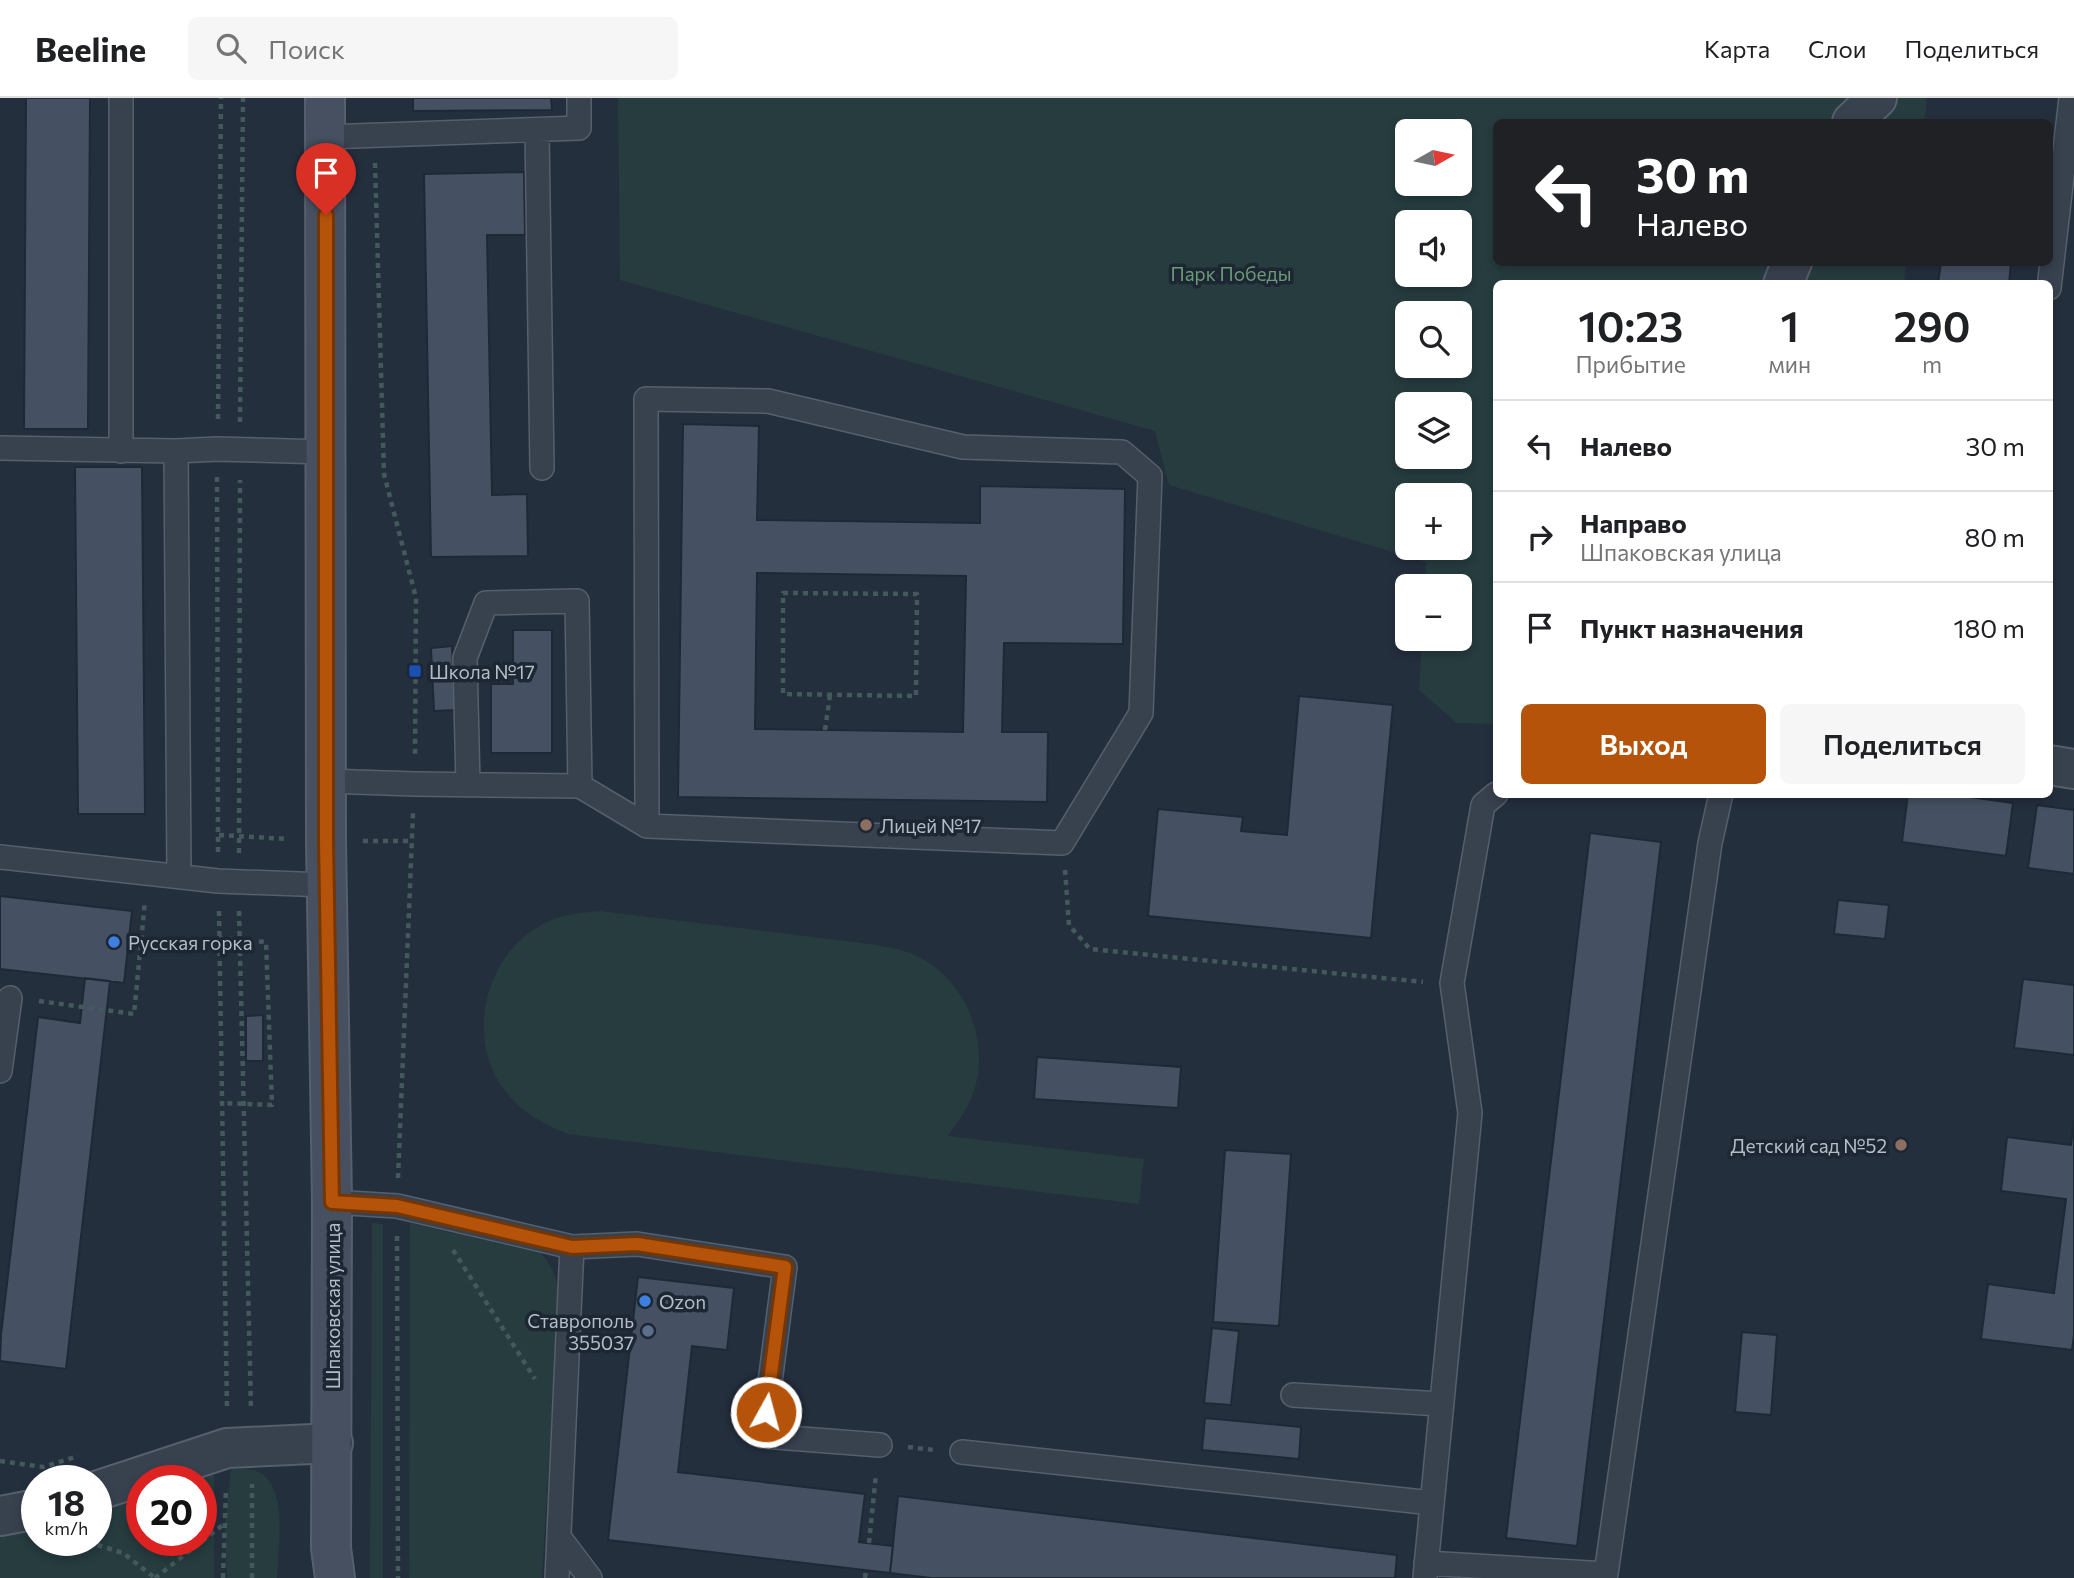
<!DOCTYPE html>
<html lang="ru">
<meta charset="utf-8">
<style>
:root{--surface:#fff;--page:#f6f6f6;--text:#202124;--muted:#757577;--line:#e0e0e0;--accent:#b45309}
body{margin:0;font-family:Commissioner,sans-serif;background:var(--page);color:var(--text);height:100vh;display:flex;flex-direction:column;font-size:26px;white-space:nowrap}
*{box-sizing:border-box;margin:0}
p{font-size:23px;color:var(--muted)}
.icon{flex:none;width:38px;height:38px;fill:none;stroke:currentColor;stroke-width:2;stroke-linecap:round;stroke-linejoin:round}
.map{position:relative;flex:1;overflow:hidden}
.drawer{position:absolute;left:1493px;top:182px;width:560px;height:518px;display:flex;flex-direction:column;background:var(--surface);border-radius:10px;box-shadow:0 4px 10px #0003}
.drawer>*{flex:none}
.top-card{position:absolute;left:1493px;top:21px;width:560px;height:147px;border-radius:10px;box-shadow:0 4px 10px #0003;background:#202124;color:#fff;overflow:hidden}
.needle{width:46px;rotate:81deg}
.tools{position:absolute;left:1395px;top:21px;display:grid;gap:14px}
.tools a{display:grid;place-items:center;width:77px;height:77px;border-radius:10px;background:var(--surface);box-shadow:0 4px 10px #0003;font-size:35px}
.speed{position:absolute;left:21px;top:1367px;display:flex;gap:14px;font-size:35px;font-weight:700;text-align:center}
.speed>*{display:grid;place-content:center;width:91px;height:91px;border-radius:50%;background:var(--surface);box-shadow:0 4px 10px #0003;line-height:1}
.speed small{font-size:18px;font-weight:400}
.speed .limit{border:10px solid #d22;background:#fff;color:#111}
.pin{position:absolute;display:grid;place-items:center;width:60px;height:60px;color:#fff;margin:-72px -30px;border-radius:50% 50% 50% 0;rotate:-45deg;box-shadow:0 0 7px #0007}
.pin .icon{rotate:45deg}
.me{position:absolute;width:77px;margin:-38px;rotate:7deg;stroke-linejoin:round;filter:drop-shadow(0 0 5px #0008)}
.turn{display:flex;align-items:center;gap:24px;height:147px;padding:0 28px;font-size:32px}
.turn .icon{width:91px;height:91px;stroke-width:2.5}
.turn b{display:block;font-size:49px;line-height:60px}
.eta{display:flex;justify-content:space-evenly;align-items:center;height:119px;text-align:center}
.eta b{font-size:42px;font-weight:600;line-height:49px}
.cta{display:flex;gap:14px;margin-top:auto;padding:14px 28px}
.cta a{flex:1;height:80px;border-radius:10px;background:var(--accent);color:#fff;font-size:28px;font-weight:600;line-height:80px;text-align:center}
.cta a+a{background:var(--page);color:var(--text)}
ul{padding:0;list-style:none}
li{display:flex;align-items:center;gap:21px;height:91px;padding:0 28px;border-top:2px solid var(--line)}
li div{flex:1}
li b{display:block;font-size:26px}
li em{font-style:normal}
header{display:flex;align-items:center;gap:42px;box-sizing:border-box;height:98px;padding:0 35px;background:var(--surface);border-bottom:2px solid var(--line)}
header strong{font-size:33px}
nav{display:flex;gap:38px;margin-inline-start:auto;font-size:24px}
.search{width:490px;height:63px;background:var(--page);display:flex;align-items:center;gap:18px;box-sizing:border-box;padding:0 24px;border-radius:10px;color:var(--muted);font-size:26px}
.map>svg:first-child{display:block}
.green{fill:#263c3f;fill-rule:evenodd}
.building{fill:#455162;stroke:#1f2835;stroke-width:2;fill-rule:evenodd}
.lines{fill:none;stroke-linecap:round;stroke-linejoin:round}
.lane-casing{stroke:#565f6c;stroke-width:26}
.street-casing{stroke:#565f6c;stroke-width:42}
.secondary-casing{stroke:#565f6c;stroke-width:42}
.path{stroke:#44595c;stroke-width:4.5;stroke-dasharray:5 5;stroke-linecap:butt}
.lane{stroke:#38414e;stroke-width:23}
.street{stroke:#38414e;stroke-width:38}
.secondary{stroke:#465061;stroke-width:38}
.route-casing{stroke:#753606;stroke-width:18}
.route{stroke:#b45309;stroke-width:12}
.transit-dot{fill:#1a4fb4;stroke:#1d2633;stroke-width:2.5}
.education-dot{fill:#8d6e63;stroke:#1d2633;stroke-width:2.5}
.shop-dot{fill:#3f7fe0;stroke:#1d2633;stroke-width:2.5}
.service-dot{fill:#5c6f8a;stroke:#1d2633;stroke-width:2.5}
.labels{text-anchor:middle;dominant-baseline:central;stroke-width:7;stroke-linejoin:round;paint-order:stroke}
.park-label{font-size:19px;fill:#6b9a76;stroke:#1d2633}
.poi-label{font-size:19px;fill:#b4bcc9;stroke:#1d2633;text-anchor:start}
.street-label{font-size:19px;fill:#b4bcc9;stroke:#1d2633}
</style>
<header>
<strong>Beeline</strong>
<div class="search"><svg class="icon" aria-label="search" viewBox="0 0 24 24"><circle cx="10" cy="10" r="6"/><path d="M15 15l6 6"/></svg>Поиск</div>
<nav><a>Карта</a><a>Слои</a><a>Поделиться</a></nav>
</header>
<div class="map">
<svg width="2074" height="1480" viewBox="0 0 2074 1480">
<rect width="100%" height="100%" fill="#242f3e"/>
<path class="green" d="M618,0H1927L1924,24H1496V164L1906,165L1904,185L1496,186V626L1457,625L1419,592L1422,541H1460V488H1425L1426,464L1169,387L1155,333L620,182ZM1407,33H1460V86H1407ZM1407,124H1460V177H1407ZM1407,215H1460V268H1407ZM1407,306H1460V359H1407ZM1407,397H1460V450H1407Z
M599,813L870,846C887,849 902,851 917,858C968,882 993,950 971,1001C965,1015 956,1026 948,1038L1144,1061L1139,1106L568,1036C541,1025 520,1014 503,990C464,936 487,852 547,824C564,816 581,815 599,813Z
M372,1125L383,1126V1480H370Z
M410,1125L540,1155C552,1166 555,1178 559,1193L542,1480H409Z
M231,1371C238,1371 247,1370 254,1372C290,1383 278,1450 277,1480H227L225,1426Z
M214,1372V1480H0V1433L37,1431V1442H96V1412L142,1396V1442H201V1382H182Z"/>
<path class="building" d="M26,0H90L88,331H24Z
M413,0H551L552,12L413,13Z
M524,74L525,137H487L492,397L527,396L528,458L431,459L424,76Z
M1941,164H2011L2009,186H1938Z
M683,326L759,328L757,422L980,425V388L1125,391L1123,546L1004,545L1002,634H1048L1047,704L678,699ZM757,475L966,478L963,634L755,631Z
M75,369H142L145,716H78Z
M513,532H552V655H491V586H513Z
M452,548L455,612L434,613L431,550Z
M1299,598L1393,607L1371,840L1148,818L1158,711L1243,719L1241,733L1287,737Z
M1908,696H1948L2013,705L2006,758L1902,744Z
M2037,707L2074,712V776L2028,770Z
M1590,735L1661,744L1577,1448L1506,1440Z
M0,798L132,813L124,885L0,871Z
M1838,802L1889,807L1885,841L1834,836Z
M85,880L110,883L66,1271L0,1263L1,1237L38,919L80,925Z
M2023,881L2074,887V957L2014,950Z
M263,917V963H246V918Z
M1037,959L1181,969L1178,1010L1034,1001Z
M2074,1022V1237L2072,1252L1981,1241L1988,1186L2054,1195L2066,1101L2001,1093L2007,1039L2071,1047Z
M1225,1052L1291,1056L1279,1228L1213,1224Z
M638,1179L734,1190L727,1252L692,1248L678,1374L865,1396L859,1444L893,1448L890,1475L608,1442Z
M1212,1230L1239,1233L1231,1307L1204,1305Z
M1742,1234L1777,1237L1771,1317L1735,1314Z
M1205,1320L1301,1329L1299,1361L1202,1352Z
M898,1398L1397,1457L1395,1480H931L890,1475Z"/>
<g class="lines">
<defs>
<path id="lane" d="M537,32L542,370
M325,39L579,30V0
M2049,190L2071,0
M0,350L176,353L217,351L326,354
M121,353V0
M176,353L179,778
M326,683L415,686L580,688L577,503L486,505L465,560L468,687
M580,688L647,728L1062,745L1141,615L1150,378L1122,354L963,349L768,303L646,301L647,728
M0,759L218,783L326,787
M0,973L10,900
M332,1104L397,1108L572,1149L637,1146L785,1169L763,1338L880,1347
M1293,1297L1441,1306
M962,1354L1432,1405
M559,1439L590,1480
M1426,1465L1606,1476L1710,745L1721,696
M1425,1479L1470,1015L1452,885L1483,707L1496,696
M557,1480L572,1149"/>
<path id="street" d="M1852,24L1877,0
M1783,186L1792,164
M2049,667L2074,671
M96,1393L227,1350L333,1345
M0,1418L37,1411"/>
<path id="secondary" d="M325,0L326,743L332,1104L331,1450L335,1480"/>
</defs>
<use href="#lane" class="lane-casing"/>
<use href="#street" class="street-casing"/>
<use href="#secondary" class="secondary-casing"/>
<path class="path" d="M375,65L384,376L416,500L415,657
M218,321L221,0
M240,324L243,0
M217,379L218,755
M783,495L917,496L916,598L783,596Z
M825,632L830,597
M219,737L288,741
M363,743H410
M239,755L240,382
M1065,772L1069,827L1090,851L1423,884
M219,813L227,1312
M239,813L251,1311
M219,840L266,844L272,1007L222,1005
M39,903L134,916L145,803
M398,1080L413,715
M397,1138L398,1480
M453,1152L535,1281
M908,1349L934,1352
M0,1363L43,1369L78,1358
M88,1444L123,1455L155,1480
M869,1445L876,1376
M155,1480L224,1426
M223,1480L226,1390
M252,1480V1386
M865,1480L866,1472"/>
<use href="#lane" class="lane"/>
<use href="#street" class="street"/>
<use href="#secondary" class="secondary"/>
</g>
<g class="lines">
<defs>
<path id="route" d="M326,117V743L332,1104L397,1108L572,1149L637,1146L785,1169L766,1314"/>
</defs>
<use href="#route" class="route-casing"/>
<use href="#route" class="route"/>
</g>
<rect class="transit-dot" x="408" y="566" width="14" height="14" rx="3.5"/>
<g class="education-dot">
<circle cx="866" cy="727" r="7"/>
<circle cx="1901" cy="1047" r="7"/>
</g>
<g class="shop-dot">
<circle cx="114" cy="844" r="7"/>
<circle cx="645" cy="1203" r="7"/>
</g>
<circle class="service-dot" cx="648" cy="1233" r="7"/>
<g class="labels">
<g class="park-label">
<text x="1231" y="175">Парк Победы</text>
</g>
<g class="poi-label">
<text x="429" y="573">Школа №17</text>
<text x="880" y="727">Лицей №17</text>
<text x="128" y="844">Русская горка</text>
<text x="1887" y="1047" text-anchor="end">Детский сад №52</text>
<text x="659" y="1203">Ozon</text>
<text x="634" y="1222" text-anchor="end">Ставрополь<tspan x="634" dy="22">355037</tspan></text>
</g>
<g class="street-label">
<text transform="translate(332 1208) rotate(-90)">Шпаковская улица</text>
</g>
</g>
</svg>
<div class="tools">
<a><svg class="needle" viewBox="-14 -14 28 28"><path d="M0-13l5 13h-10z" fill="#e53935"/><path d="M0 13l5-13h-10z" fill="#757577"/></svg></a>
<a><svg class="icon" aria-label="sound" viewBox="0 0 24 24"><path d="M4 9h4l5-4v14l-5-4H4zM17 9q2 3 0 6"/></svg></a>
<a><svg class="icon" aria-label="search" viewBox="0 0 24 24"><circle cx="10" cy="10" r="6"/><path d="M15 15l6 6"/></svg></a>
<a><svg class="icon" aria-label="layers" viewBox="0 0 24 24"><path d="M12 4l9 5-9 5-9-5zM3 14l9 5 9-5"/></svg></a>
<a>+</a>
<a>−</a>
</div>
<div class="speed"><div>18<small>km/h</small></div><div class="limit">20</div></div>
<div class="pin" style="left:326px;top:117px;background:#d93025"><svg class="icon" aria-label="arrive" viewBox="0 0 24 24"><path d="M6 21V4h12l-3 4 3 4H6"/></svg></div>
<svg class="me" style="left:766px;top:1314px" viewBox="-20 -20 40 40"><circle r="17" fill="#b45309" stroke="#fff" stroke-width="3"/><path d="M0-11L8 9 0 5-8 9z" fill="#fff"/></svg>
<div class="top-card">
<div class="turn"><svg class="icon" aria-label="left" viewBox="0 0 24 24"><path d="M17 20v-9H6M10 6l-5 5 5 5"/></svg><div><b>30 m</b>Налево</div></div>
</div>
<section class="drawer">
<div class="eta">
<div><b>10:23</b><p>Прибытие</p></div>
<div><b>1</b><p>мин</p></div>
<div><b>290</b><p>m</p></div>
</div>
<ul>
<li><svg class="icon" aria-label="left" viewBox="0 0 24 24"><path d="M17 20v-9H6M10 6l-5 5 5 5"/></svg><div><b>Налево</b></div><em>30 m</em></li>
<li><svg class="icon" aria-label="right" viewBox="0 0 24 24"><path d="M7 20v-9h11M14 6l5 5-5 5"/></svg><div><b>Направо</b><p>Шпаковская улица</p></div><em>80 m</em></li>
<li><svg class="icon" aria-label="arrive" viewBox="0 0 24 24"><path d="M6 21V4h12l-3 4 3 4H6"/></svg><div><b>Пункт назначения</b></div><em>180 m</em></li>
</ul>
<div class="cta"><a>Выход</a><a>Поделиться</a></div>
</section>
</div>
